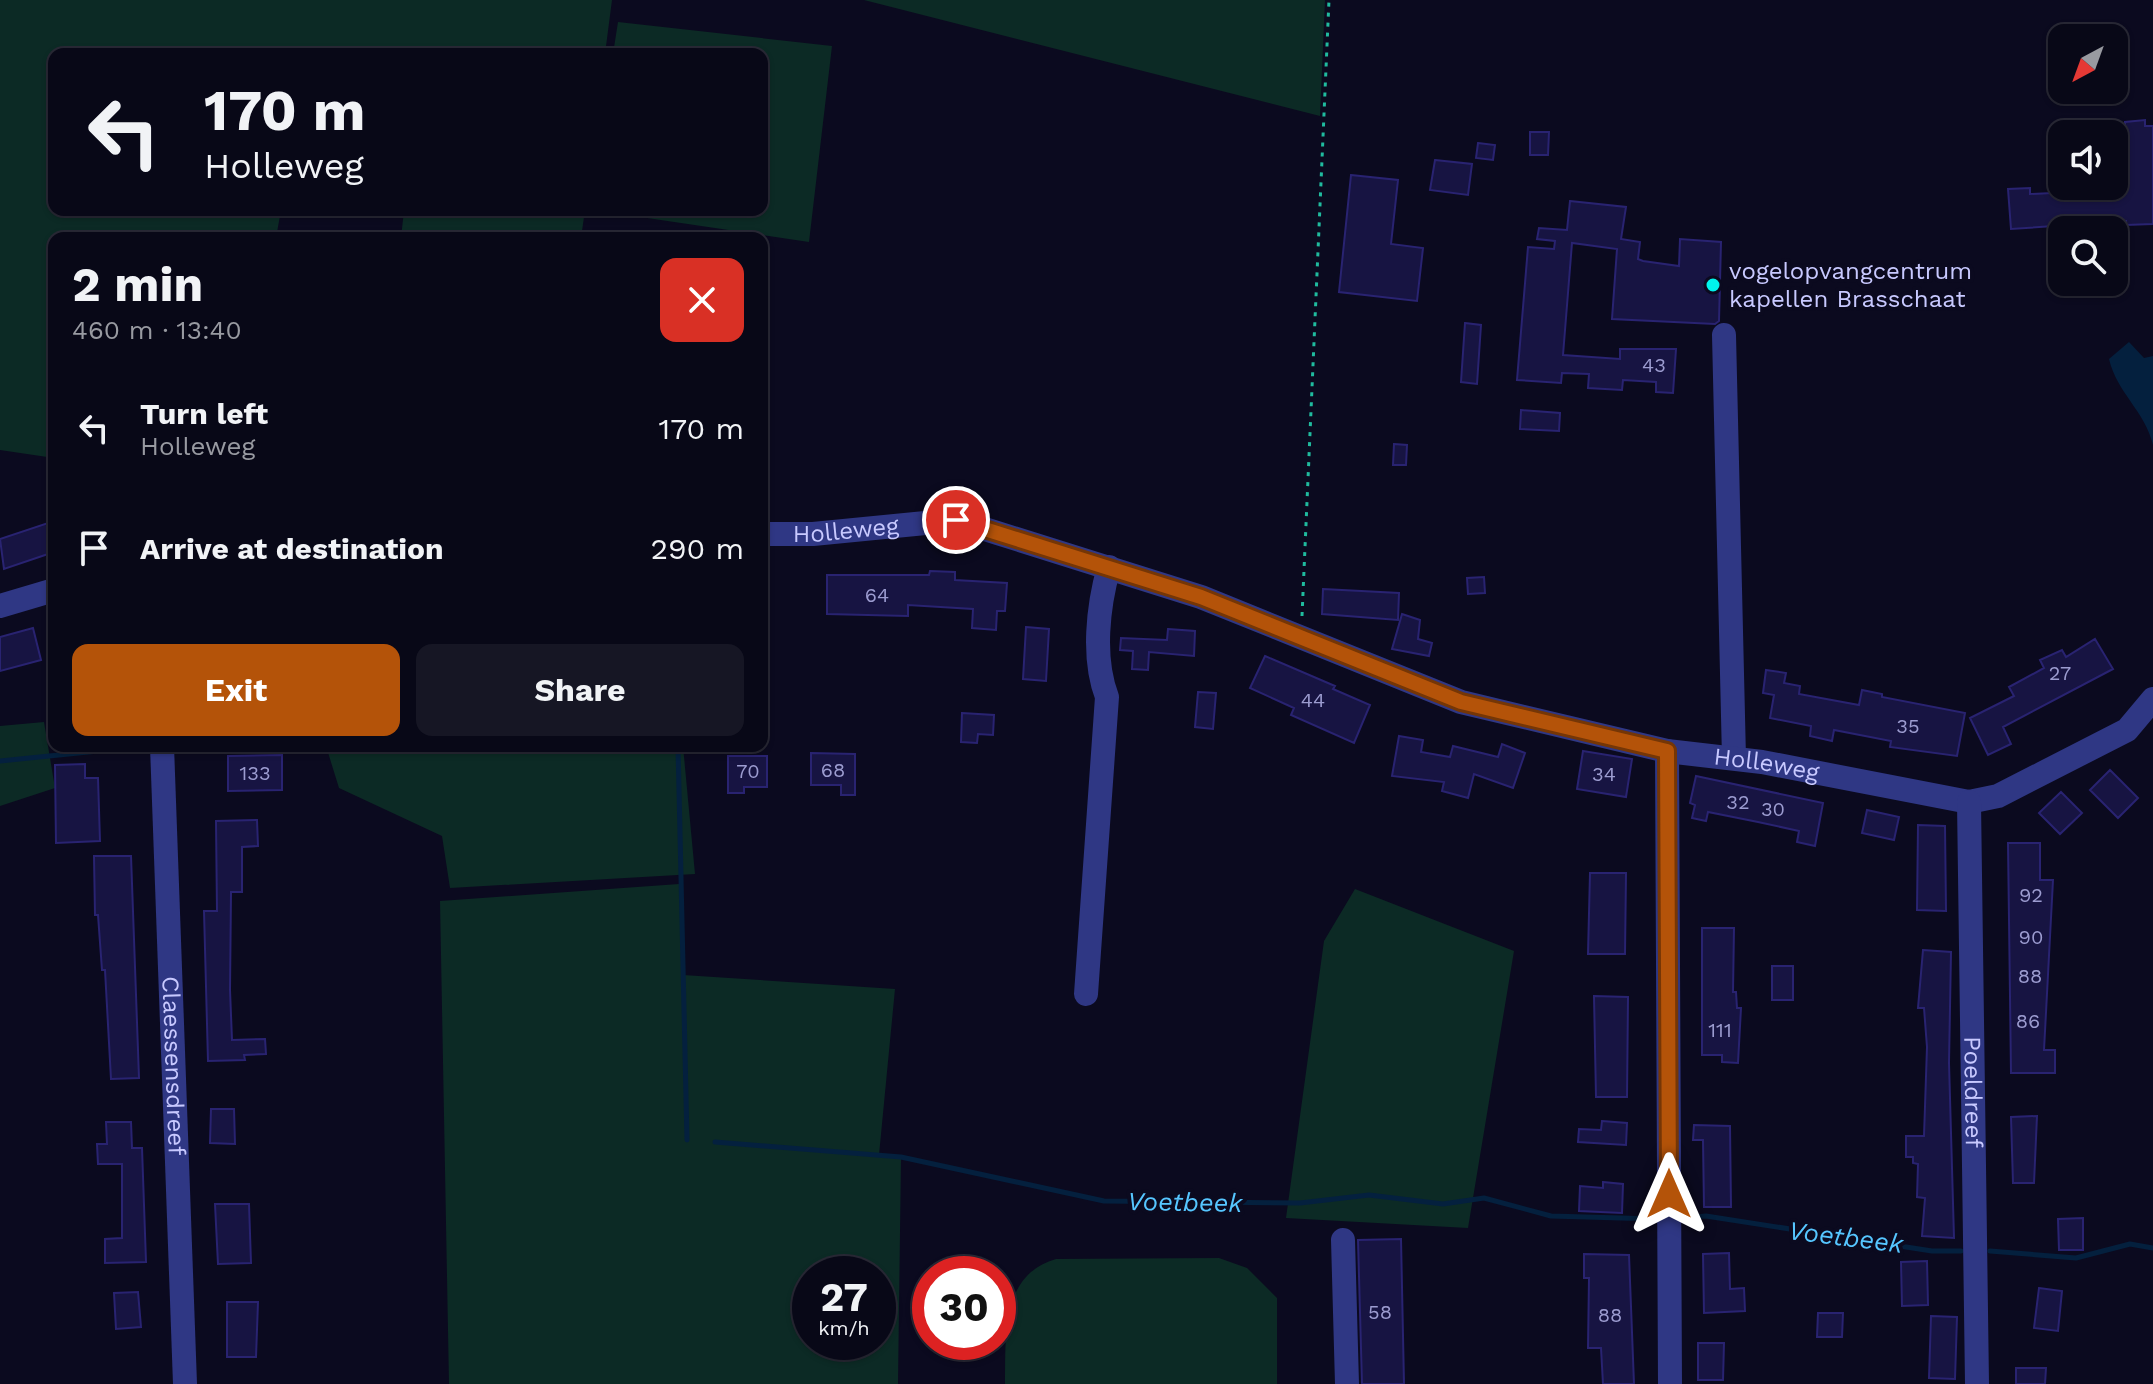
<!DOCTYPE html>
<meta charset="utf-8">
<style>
:root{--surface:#080817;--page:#161624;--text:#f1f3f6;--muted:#989aa1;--line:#292936;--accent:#b45309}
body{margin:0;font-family:"Work Sans",sans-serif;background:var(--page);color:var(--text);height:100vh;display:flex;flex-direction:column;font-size:30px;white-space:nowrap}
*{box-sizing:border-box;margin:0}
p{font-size:26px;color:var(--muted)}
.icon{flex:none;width:44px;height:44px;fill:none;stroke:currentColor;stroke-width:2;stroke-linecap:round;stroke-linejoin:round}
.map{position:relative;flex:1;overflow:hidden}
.details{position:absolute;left:48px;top:232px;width:720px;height:520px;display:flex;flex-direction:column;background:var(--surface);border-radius:16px;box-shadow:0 2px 6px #0004,0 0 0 2px var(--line)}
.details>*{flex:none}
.guide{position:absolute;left:48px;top:48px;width:720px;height:168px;border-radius:16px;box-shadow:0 2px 6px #0004,0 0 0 2px var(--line);background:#080817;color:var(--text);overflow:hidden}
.needle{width:52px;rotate:221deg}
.tools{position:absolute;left:2048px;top:24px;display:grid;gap:16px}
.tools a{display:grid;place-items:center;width:80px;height:80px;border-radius:16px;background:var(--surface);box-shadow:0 2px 6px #0004,0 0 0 2px var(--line);font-size:40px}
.speed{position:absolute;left:792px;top:1256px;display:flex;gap:16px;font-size:40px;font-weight:700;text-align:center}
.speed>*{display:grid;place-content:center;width:104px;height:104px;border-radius:50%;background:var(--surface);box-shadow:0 2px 6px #0004,0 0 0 2px var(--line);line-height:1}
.speed small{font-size:20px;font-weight:400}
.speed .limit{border:12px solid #d22;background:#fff;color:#111}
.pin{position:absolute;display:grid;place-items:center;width:68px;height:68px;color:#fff;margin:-34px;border:4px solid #fff;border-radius:50%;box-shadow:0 2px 8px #0007}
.me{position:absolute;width:88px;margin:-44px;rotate:0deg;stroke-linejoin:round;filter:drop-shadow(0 0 6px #0008)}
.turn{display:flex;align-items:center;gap:28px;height:168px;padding:0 24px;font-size:36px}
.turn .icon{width:104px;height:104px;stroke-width:2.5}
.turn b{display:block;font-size:56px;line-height:68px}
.round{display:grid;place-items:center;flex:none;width:84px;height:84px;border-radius:16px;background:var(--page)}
.overview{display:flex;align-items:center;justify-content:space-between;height:136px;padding:0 24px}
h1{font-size:48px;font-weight:700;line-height:60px}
.cta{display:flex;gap:16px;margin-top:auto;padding:16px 24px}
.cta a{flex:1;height:92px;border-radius:16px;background:var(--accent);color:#fff;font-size:32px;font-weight:700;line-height:92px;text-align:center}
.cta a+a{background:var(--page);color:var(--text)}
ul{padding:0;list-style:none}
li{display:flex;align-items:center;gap:24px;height:120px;padding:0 24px}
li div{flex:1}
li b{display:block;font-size:30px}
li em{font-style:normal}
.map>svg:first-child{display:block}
.green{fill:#0c2a25;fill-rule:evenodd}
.water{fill:#04203e}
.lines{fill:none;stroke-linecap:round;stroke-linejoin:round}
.stream{stroke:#04203e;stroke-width:5}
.building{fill:#171442;stroke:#292371;stroke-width:2}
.path{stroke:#20bb9e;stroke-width:3;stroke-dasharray:4 6;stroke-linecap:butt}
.minor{stroke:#2f3784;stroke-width:24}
.route-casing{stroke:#753606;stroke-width:20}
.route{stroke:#b45309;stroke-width:14}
.poi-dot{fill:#00f3ec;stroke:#0b0a1f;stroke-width:3}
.labels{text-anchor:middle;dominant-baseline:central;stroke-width:8;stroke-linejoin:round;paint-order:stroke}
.number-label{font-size:20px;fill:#9c9cd0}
.poi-label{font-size:24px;fill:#c8c9ff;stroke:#0b0a1f;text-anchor:start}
.street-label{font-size:24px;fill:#c8c9ff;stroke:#0b0a1f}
.water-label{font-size:26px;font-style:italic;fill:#56c6ff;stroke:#0b0a1f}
</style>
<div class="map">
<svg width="2153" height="1384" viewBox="0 0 2153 1384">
<rect width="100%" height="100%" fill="#0b0a1f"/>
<path class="green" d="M0,0H612L605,54H54V210H281L276,238H54V458L0,450Z
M864,0H1325L1320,116Z
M618,22L832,46L809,242L593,210H762V54H613Z
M404,210H585L581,238H401Z
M44,722L55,788L0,806V726Z
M326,746H683L695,874L450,888L442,836L339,788Z
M679,884L683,975L895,989L879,1155L901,1157L898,1384H449L440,901ZM810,1274H878V1342H810Z
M1355,889L1514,951L1468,1228L1286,1218L1324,941Z
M1219,1258L1247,1268L1277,1298V1384H1005C1006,1337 1000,1275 1056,1259Z"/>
<path class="water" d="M2129,342L2144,358L2153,356V445C2145,411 2117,393 2109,359Z"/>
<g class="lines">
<path class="stream" d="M678,746L687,1140
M0,761L147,746
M715,1142L901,1157L1104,1201L1300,1203L1369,1195L1443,1204L1484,1198L1551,1216L1656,1219
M1683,1218L1706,1216L1932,1251H1961
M1990,1251L2076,1258L2130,1244L2153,1248"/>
</g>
<path class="building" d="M2145,120V126H2153V224L2126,225V221L2011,229L2008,189L2030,188V194L2114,190V128L2125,127V122Z
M1530,132H1549L1548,155H1530Z
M1478,143L1495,145L1493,160L1476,158Z
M1435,160L1472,164L1468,195L1430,190Z
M1351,175L1398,180L1391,244L1423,248L1417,301L1339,292Z
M1570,201L1626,207L1621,239L1640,242L1638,259L1643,261L1679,266L1680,239L1721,242L1719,321L1715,324L1612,319L1617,249L1572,243L1563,355L1620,359V349H1676L1673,393L1656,392V382L1623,380L1622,390L1588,388L1589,374L1562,373L1561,383L1517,380L1528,247L1554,249L1555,241L1537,239L1539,228L1567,230Z
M1465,323L1481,325L1477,384L1461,382Z
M1521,410L1560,413L1559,431L1520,429Z
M1394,444L1407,445L1406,465H1393Z
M51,522L54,552L4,569L0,539Z
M930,571L955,572V580L1007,583L1005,611H997L996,630L972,628L973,609L908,605V616L827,614V575H929Z
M1484,577L1485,593L1468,594L1467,578Z
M1323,589L1399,593L1398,620L1322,614Z
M1402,614L1420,620L1418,639L1432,643L1429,656L1392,649Z
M1026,627L1049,629L1046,681L1023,679Z
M33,628L41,660L0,671V637Z
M1168,629L1195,631L1194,656L1149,652L1148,670L1132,669L1133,651L1120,650L1121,638L1167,640Z
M2095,639L2113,669L2003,727L2011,744L1988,755L1970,718L2014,696L2009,687L2044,668L2040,660L2062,650L2066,657Z
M1265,656L1335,686L1333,689L1370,705L1354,743L1291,715L1294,708L1250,688Z
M1766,670L1786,673L1784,683L1800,686L1799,694L1859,705L1862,690L1882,694V697L1965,713L1957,756L1890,747L1891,741L1834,730L1832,741L1810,736L1811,726L1770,718L1774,695L1763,693Z
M1198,692L1216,693L1213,729L1195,727Z
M962,713L994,715L993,735L978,734L977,743L961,742Z
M1399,736L1423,740L1421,752L1450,757L1453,746L1498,757L1502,744L1525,753L1513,788L1474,774L1468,798L1442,791L1444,782L1392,776Z
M1583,751L1632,759L1626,797L1577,789Z
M811,753L855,754V795H841V785H811Z
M282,755V790L228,791V756Z
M728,756H767V787H744V793H728Z
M85,764V778H98L100,841L56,843L55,765Z
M2110,770L2138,798L2118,818L2090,790Z
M1696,776L1823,803L1815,846L1797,842L1799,831L1758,822L1708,812L1706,821L1692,818L1695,805L1690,803Z
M2061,792L2082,813L2060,834L2039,813Z
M1867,810L1899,817L1894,840L1862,833Z
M257,820L258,846L242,847V892H231L230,990L232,1040L265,1039L266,1054L244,1055L245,1060L208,1061L204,911H217L216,821Z
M1918,825L1945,826L1946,911L1917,910Z
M2008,843H2040V880H2053L2044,1050H2055V1073H2011Z
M94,856H131L139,1078L111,1079L105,970H102L98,915H95Z
M1590,873H1626L1625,954H1588Z
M1702,928H1734L1733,992H1736L1737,1008H1741L1738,1063L1722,1062V1055H1702Z
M1923,950L1951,952L1949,1063L1954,1238L1922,1236L1925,1198L1917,1197L1918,1164L1913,1163V1157H1906V1136H1924L1927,1047L1924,1008H1918Z
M1772,966H1793V1000H1772Z
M1594,996L1628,997L1627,1097H1596Z
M211,1109H234L235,1144L210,1143Z
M2037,1116L2034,1183H2013L2011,1117Z
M1602,1121L1627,1123L1626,1145L1578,1142L1579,1129L1601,1130Z
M106,1122H131L132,1148H142L146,1262L105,1263V1239L122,1238V1164H98L97,1144H107Z
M1694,1125L1730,1126L1731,1207H1704L1703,1140H1693Z
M1603,1182L1623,1184L1622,1213L1579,1211L1580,1186L1603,1188Z
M215,1204H249L251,1263L218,1264Z
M2083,1218V1250H2059L2058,1219Z
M1401,1239L1404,1384H1362L1358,1240Z
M1729,1253L1730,1289L1744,1288L1745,1311L1704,1313L1703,1254Z
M1584,1254L1629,1255L1634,1384H1603L1601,1348H1588L1589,1278H1584Z
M1927,1261L1928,1305L1902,1306L1901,1262Z
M2039,1288L2062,1291L2058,1331L2034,1328Z
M138,1292L141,1327L116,1329L114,1293Z
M227,1302H258L256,1357H227Z
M1818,1313H1843L1842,1337H1817Z
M1931,1316L1957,1317L1955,1379L1929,1378Z
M1698,1343H1724L1723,1380H1698Z
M2016,1368H2046L2045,1384H2016Z"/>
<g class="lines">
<path class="path" d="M1302,616L1329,0"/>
<g class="minor">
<path d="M1724,335L1734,758"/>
<path id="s1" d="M762,534H813L956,520L1201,597L1461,702L1667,751L1762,762L1969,802L1998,796L2127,730L2153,699"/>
<path d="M0,606L54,590"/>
<path id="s2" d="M162,746L185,1384"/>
<path d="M1667,751L1670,1384"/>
<path id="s3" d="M1969,802L1977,1384"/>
<path d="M1086,994L1107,697C1092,658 1098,606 1109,567"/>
<path d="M1343,1240L1347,1384"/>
</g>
</g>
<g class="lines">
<defs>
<path id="route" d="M956,520L1201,597L1461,702L1667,751L1669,1194"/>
</defs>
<use href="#route" class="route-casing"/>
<use href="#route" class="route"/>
</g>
<circle class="poi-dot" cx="1713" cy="285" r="8"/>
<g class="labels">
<g class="number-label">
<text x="1654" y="365">43</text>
<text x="877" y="595">64</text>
<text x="2060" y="673">27</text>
<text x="1313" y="700">44</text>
<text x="1908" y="726">35</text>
<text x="833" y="770">68</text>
<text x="748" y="771">70</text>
<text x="255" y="773">133</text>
<text x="1604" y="774">34</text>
<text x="1738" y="802">32</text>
<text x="1773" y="809">30</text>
<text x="2031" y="895">92</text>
<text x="2031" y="937">90</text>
<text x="2030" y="976">88</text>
<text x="2028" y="1021">86</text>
<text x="1720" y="1030">111</text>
<text x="1380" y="1312">58</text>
<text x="1610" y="1315">88</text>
</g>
<g class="poi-label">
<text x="1729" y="271">vogelopvangcentrum<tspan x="1729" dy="28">kapellen Brasschaat</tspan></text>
</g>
<g class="street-label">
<text stroke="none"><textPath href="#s1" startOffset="84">Holleweg</textPath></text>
<text stroke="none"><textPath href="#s1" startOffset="1044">Holleweg</textPath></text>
<text stroke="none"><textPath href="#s2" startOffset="320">Claessensdreef</textPath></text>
<text stroke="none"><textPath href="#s3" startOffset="290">Poeldreef</textPath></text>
</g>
<g class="water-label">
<text transform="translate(1185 1202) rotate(1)">Voetbeek</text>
<text transform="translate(1846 1237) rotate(7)">Voetbeek</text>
</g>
</g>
</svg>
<div class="tools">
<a><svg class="needle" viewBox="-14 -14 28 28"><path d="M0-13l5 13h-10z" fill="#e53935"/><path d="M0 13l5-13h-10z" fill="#989aa1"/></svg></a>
<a><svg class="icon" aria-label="sound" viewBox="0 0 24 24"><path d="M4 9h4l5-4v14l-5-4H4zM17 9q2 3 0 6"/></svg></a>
<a><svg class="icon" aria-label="search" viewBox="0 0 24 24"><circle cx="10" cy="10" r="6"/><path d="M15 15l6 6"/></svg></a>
</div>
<div class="speed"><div>27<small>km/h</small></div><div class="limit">30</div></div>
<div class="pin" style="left:956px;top:520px;background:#d93025"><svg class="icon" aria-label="arrive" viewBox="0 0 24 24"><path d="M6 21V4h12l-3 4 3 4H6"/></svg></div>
<svg class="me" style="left:1669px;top:1194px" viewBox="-20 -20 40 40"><path d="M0-17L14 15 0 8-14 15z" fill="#b45309" stroke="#fff" stroke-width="4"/></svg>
<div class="guide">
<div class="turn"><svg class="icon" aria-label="left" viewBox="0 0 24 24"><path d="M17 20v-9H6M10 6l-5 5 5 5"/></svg><div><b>170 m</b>Holleweg</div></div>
</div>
<section class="details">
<div class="overview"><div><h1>2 min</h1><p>460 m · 13:40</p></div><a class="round" style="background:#d93025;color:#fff"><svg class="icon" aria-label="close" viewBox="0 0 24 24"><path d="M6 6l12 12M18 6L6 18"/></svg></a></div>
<ul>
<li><svg class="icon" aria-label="left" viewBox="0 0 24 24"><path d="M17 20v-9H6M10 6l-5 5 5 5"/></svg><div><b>Turn left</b><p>Holleweg</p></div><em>170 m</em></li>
<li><svg class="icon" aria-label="arrive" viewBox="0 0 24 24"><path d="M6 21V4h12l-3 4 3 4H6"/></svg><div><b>Arrive at destination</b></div><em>290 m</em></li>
</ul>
<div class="cta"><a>Exit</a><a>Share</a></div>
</section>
</div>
